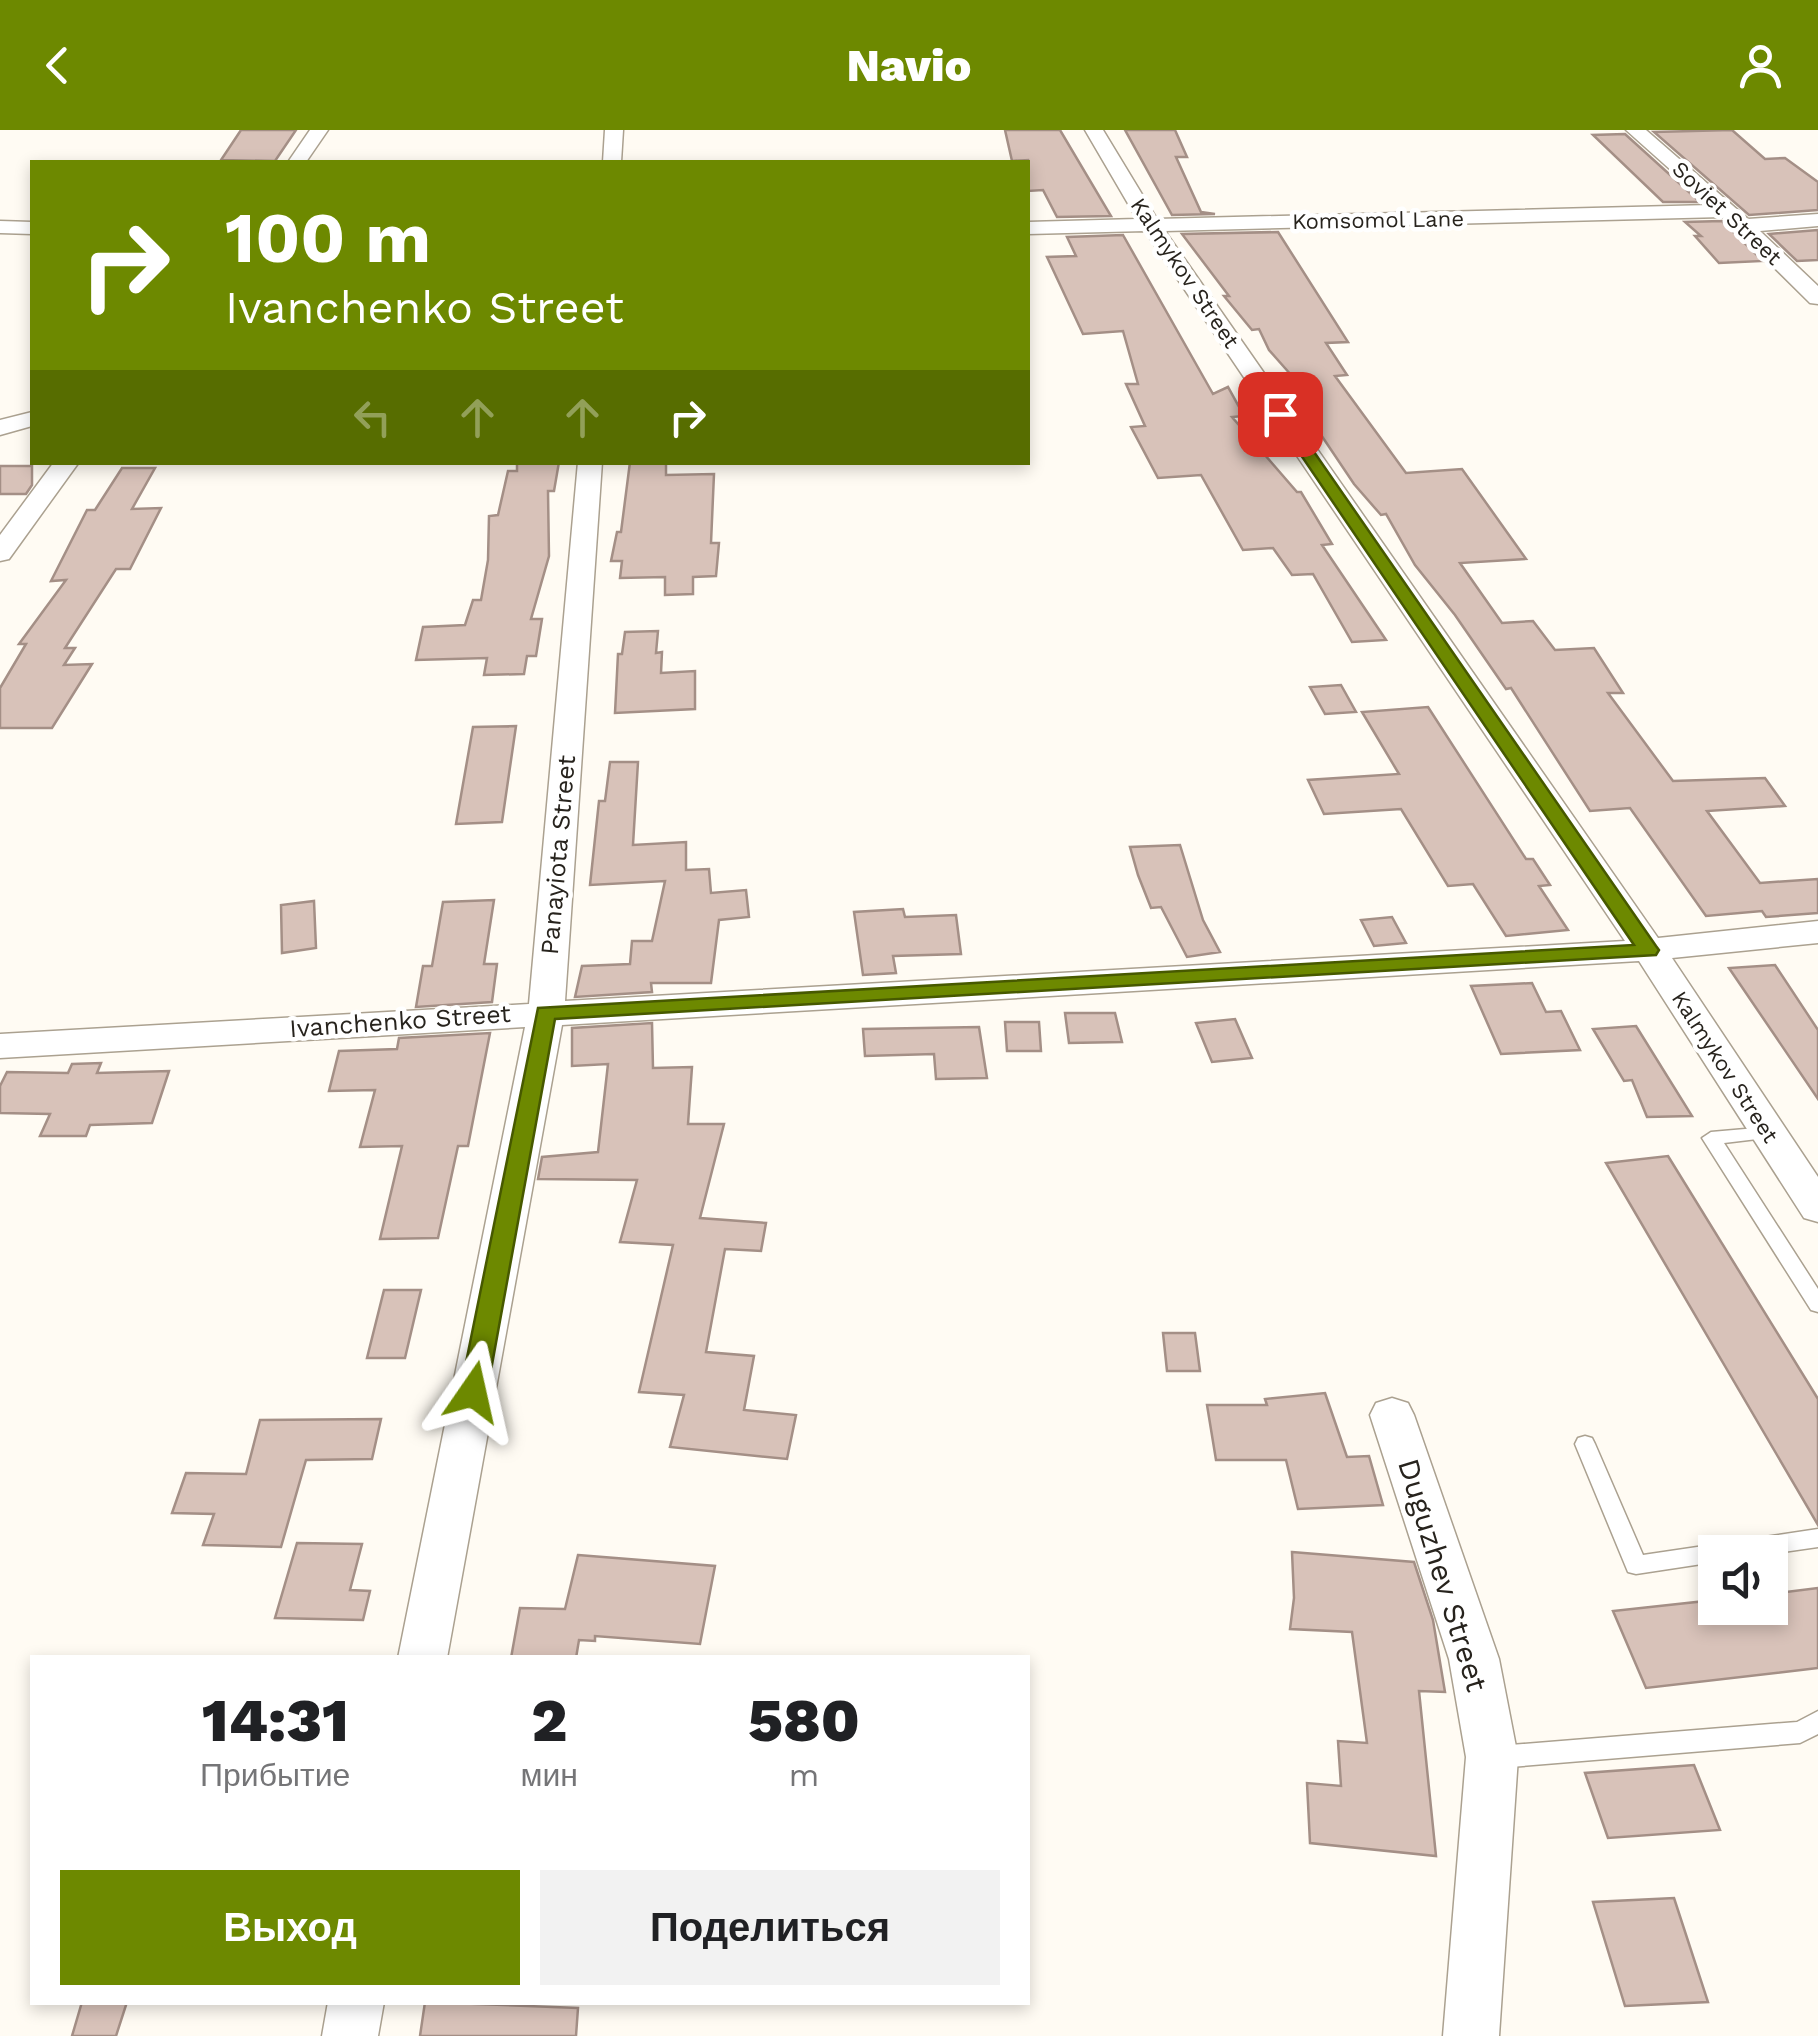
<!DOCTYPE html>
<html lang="ru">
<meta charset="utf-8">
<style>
:root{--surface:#fff;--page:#f2f2f2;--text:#202124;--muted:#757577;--accent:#6d8900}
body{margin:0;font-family:"Work Sans",sans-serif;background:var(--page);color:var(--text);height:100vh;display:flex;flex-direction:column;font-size:38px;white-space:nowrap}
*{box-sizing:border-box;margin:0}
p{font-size:32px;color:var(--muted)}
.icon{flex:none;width:55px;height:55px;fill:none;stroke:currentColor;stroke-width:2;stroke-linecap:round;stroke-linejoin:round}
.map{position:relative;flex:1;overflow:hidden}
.panel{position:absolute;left:30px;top:1525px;width:1000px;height:350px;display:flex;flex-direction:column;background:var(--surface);border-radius:0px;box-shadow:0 5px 15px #0003}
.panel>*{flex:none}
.top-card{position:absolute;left:30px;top:30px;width:1000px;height:305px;border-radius:0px;box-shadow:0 5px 15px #0003;background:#6d8900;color:#fff;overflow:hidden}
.controls{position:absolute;left:1698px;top:1405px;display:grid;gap:20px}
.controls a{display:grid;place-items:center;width:90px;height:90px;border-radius:0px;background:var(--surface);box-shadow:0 5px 15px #0003;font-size:50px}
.pin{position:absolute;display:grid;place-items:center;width:85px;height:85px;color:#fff;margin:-42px;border-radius:20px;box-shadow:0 5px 15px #0006}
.me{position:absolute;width:110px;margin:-55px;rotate:11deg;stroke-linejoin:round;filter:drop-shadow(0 0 8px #0008)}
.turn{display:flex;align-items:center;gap:35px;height:210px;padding:0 30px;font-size:45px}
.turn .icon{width:130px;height:130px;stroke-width:2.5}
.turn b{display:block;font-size:70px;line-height:85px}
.lanes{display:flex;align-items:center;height:95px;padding:0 30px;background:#0003;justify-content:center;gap:50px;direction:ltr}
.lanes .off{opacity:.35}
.eta{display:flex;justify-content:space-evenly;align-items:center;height:170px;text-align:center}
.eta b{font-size:60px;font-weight:800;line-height:70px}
.primary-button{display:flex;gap:20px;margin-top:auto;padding:20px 30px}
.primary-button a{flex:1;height:115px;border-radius:0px;background:var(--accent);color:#fff;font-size:40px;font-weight:800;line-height:115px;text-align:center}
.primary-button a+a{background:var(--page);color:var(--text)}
header{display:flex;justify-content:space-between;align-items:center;height:130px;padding:0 30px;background:var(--accent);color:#fff;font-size:45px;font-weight:800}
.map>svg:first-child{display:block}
.building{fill:#d8c2b9;stroke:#a48f86;stroke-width:2.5}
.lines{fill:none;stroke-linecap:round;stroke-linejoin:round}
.lane-casing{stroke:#aba190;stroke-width:3}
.street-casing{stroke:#aba190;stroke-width:3}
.lane{fill:#fff;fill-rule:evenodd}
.street{fill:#fff;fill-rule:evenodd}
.route{fill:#6d8900;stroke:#475900;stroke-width:2.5}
.labels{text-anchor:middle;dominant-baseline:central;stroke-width:9;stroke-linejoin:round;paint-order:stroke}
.far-street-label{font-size:22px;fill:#27231d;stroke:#fff}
.street-label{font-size:25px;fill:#27231d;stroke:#fff}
.near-street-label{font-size:30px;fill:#27231d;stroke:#fff}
</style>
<header><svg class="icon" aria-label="back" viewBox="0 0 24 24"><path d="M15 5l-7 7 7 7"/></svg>Navio<svg class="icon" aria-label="person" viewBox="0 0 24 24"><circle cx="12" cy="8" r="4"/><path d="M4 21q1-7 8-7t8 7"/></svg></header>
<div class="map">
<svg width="1818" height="1906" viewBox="0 0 1818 1906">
<rect width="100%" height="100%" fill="#fffbf3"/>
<path class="building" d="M241,0H296L275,31L221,30Z
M1005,0H1060L1111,86L1057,87L1043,60L1028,61V30L1012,31Z
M1125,0H1175L1187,27H1176L1201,82L1215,84L1172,85Z
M1732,0L1765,29L1785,28L1818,52V80L1749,85L1654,2Z
M1625,4L1700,72H1663L1593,5Z
M1722,91L1763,131L1719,133L1695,106H1701L1685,92Z
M1818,100V130L1797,131L1769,104Z
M1278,102L1348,212L1326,213L1347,245L1335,246L1406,343L1462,339L1526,429L1460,433L1502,493L1533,491L1555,520L1594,518L1623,563H1608L1673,651L1765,648L1785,676L1707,681L1760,753L1818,749V783L1766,787L1762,781L1706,786L1630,678L1590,681L1511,558L1506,559L1455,485L1415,435L1386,384L1381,385L1354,354L1305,281L1285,247L1292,246L1269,220L1259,199L1252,200L1224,166H1229L1182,104Z
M1123,105L1213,264L1228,257L1244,286L1232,287L1297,362H1301L1332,414L1322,415L1386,510L1352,512L1313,444L1292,445L1273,418L1243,420L1201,345L1158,348L1131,297L1145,296L1126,254H1138L1123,201L1083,204L1047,127L1076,126L1067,107Z
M517,332H559L554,361H548L549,426L531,489H542L536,526H527L524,544L484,545L487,528L416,530L423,497L465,495L473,470H481L488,430L489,386L498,385L508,341H517Z
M630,332H666V345L714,344L711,413H719L716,446L693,447V464L665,465V447L620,448L622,431H611L617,402H621Z
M0,336H32V355L26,364H0Z
M122,338H155L132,379L161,378L130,439H116L65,518H75L64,535L92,534L52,598H0V558L26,514H19L66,450L51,451L87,380H95Z
M658,501L656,523L662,522L661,543L695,541V579L615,583L618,524H622L625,502Z
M1341,555L1356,582L1325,584L1310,557Z
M1428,577L1526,729H1533L1550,755L1539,756L1568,800L1506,806L1473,754L1448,756L1401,679L1324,684L1308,650L1399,644L1362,582Z
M516,596L502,692L456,694L473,597Z
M610,632H638L633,715L686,712V740L709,739L711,763L746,760L749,787L719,790L711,853H651L652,862L575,867L582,836L630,834L632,811H652L665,751L590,755L599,671H605Z
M1180,715L1203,790L1220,822L1187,827L1161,777L1151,778L1138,745L1130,717Z
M494,770L484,834H497L492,872L416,877L423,836H432L443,772Z
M314,771L316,818L282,823L281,775Z
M903,779L905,787L956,785L961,824L893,826L896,843L863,845L854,782Z
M1392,787L1406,813L1374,816L1361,790Z
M1775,835L1818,900V969L1729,838Z
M1532,853L1546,882L1561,881L1580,920L1501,924L1471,856Z
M1065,883H1115L1122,912L1069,913Z
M1235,889L1252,928L1212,932L1196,893Z
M1005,892H1039L1041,921H1007Z
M652,893L653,938L692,937L688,994H724L700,1088L766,1093L761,1121L725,1119L706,1222L754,1226L744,1280L796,1285L787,1329L670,1317L684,1265L639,1262L673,1115L620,1112L637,1050L538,1049L542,1027L598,1022L608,934L572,936V898Z
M1636,896L1692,986L1647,987L1632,950L1624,951L1593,899Z
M979,897L987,948L936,949L934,924L865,926L863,899Z
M490,903L468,1016H458L438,1108L380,1109L402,1016L360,1017L375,960L329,961L339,921L397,919L399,908Z
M101,933L97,943L169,941L152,993L90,995L86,1006H40L50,984L0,983V956L7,942L68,943L72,934Z
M1668,1026L1818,1269V1395L1606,1033Z
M384,1160H421L405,1228H367Z
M1163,1203H1195L1200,1241H1167Z
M1325,1263L1347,1327L1369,1326L1383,1375L1298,1379L1286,1330H1216L1207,1275H1267L1265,1269Z
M381,1289L372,1329L306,1330L281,1417L203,1415L214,1384L172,1383L186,1343L246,1344L260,1290Z
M297,1413L362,1414L350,1460L370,1461L363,1490L275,1488Z
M1292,1422L1414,1432L1433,1490L1445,1562L1419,1561L1436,1726L1310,1713L1307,1653L1341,1656L1338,1611L1367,1613L1352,1502L1290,1499L1294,1468Z
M578,1425L715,1436L700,1514L595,1506V1511L579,1510L576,1528H511L520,1478L565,1479Z
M1818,1458V1538L1646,1558L1613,1481L1715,1470V1478H1770V1464Z
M1694,1635L1720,1700L1608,1708L1585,1643Z
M1674,1768L1708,1872L1625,1876L1593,1772Z
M82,1872H127L116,1906H72Z
M425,1872L578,1878L576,1906H420Z"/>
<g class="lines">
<defs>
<path id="lane" d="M1768,997L1774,999L1777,1003L1774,1007L1724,1013L1818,1159V1182L1811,1180L1702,1008L1711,1002Z
M1585,1306L1592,1308L1595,1314L1643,1425L1818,1399V1417L1770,1424L1715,1422V1432L1636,1444L1628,1442L1575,1314L1578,1308Z
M1818,1581V1604L1800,1613L1498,1638L1490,1635L1486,1627L1490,1619L1498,1616L1797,1592Z"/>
<path id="street" d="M310,0H328L306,32H288Z
M605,0H623L621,32H603Z
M1085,0H1103L1157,89L1710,75L1626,0H1646L1748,89L1818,84V96L1760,101L1818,156V174L1810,173L1723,87L1165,101L1658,808L1818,791V813L1672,828L1818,1047V1092L1804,1088L1639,831L562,895L447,1528H398L525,897L0,928V904L529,874L578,332H602L565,871L1625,811L1145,101L1028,104V92L1137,89Z
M0,91L32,92V104L0,103Z
M32,282V296L0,305V290Z
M54,332H79L9,429L0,431V405Z
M1392,1268L1408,1273L1414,1285L1499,1529L1518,1627L1499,1906H1443L1466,1627L1449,1529L1370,1285L1376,1273Z
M328,1872H384L378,1906H322Z"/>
</defs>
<use href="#lane" class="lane-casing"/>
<use href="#street" class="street-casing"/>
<use href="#lane" class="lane"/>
<use href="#street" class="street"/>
</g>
<path class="route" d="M1275,280H1285L1656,816L1659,820L1656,825L555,889L487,1262L483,1269L473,1272L464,1269L460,1262L538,878L1634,815L1273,284Z"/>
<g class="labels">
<g class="far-street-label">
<text transform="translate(1727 83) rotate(43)">Soviet Street</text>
<text transform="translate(1378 90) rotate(-1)">Komsomol Lane</text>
<text transform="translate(1185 143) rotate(56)">Kalmykov Street</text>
<text transform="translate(1725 937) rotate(57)">Kalmykov Street</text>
</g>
<g class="street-label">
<text transform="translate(558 725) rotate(-85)">Panayiota Street</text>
<text transform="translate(400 891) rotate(-4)">Ivanchenko Street</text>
</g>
<g class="near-street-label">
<text transform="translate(1443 1445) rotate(73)">Duguzhev Street</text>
</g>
</g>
</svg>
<div class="controls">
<a><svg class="icon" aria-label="sound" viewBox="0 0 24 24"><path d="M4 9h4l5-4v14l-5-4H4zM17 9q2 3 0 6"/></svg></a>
</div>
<div class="pin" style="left:1280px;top:284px;background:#d93025"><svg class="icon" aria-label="arrive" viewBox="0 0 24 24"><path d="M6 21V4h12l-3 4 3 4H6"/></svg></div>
<svg class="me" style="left:473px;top:1262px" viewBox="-20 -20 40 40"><path d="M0-17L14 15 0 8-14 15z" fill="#6d8900" stroke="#fff" stroke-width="4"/></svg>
<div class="top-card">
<div class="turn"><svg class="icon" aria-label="right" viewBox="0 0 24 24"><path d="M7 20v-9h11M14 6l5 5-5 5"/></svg><div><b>100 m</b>Ivanchenko Street</div></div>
<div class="lanes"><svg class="icon off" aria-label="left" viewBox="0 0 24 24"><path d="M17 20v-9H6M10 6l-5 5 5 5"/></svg><svg class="icon off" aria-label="ahead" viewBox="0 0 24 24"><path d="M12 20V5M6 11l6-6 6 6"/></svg><svg class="icon off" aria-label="ahead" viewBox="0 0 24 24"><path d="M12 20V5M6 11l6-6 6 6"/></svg><svg class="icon" aria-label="right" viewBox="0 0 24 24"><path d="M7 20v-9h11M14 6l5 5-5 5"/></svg></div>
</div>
<section class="panel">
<div class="eta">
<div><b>14:31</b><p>Прибытие</p></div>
<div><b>2</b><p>мин</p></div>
<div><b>580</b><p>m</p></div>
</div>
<div class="primary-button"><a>Выход</a><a>Поделиться</a></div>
</section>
</div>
